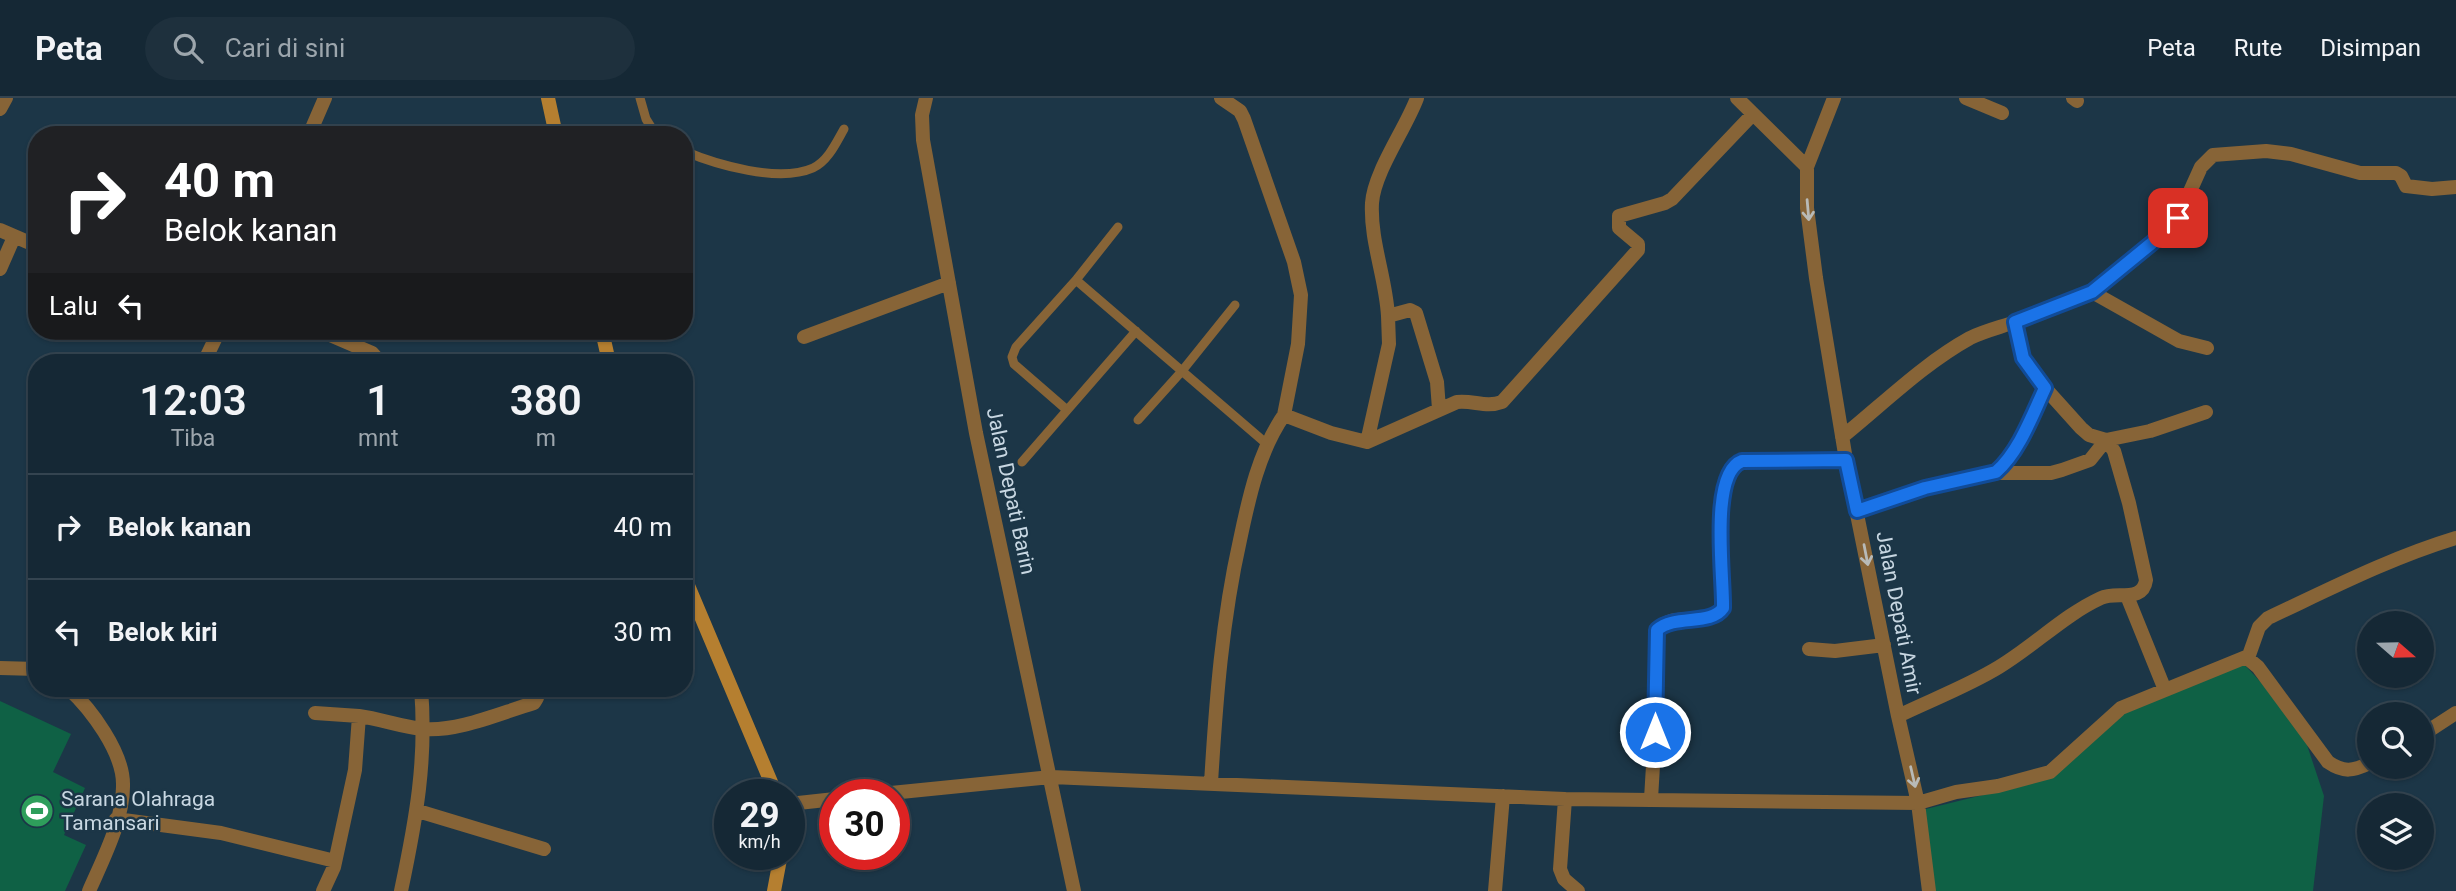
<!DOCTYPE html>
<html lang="id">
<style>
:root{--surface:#152835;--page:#1e303d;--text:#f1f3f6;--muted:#9da6ad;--line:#344450}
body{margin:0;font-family:Roboto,sans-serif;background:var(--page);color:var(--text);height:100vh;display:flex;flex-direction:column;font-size:26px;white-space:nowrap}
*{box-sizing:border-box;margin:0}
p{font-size:23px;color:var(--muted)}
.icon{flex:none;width:38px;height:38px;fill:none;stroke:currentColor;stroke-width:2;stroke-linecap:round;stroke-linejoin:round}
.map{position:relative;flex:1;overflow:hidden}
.panel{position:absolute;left:28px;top:256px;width:665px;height:343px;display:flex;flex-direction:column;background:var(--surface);border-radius:28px;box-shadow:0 2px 5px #0004,0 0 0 2px var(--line)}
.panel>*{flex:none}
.guide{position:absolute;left:28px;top:28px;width:665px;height:214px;border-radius:28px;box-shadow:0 2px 5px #0004,0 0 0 2px var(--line);background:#202124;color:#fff;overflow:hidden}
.needle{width:46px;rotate:110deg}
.fabs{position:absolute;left:2357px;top:513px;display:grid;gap:14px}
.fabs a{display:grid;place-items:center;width:77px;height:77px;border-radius:50%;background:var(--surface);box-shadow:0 2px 5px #0004,0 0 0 2px var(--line);font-size:35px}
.speed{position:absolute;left:714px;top:681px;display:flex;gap:14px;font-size:35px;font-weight:700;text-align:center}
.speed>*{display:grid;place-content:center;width:91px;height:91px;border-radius:50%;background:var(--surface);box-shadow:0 2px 5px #0004,0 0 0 2px var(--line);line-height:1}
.speed small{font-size:18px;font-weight:400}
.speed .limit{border:10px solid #d22;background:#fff;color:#111}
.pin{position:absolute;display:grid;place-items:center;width:60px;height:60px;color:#fff;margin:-30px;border-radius:14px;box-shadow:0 4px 10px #0006}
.me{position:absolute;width:77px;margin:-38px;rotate:0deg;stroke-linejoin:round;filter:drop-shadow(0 0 5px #0008)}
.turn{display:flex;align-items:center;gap:24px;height:147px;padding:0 21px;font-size:32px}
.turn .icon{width:91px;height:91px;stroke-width:2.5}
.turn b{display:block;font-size:49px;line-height:60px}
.then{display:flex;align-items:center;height:66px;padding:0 21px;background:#0003;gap:14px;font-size:26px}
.eta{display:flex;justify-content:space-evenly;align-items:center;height:119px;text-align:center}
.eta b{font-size:42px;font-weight:600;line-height:49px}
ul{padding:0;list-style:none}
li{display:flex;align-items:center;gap:21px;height:105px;padding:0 21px;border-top:2px solid var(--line)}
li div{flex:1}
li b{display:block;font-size:26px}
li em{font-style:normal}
header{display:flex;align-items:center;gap:42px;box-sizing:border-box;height:98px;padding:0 35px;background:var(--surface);border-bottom:2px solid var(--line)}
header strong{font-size:33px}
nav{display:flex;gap:38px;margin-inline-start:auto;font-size:24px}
.search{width:490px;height:63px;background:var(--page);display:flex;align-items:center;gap:18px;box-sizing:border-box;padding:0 24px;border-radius:38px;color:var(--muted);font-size:26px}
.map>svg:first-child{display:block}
.green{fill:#0f6145}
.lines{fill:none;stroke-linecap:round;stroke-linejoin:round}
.service{stroke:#876437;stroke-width:9}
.minor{stroke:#876437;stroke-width:14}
.secondary{stroke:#b57f30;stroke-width:14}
.oneway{stroke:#b8bab7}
.route-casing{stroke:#114b97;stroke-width:18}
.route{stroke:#1a73e8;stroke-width:12}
.labels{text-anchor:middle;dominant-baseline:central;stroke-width:5;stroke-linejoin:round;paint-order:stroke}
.street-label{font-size:21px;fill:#c8d7e2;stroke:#1c3647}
.poi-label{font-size:21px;fill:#c8d7e2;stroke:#1c3647;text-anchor:start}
</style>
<header>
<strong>Peta</strong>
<div class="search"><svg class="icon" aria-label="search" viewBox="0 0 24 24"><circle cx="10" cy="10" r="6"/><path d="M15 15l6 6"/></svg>Cari di sini</div>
<nav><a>Peta</a><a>Rute</a><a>Disimpan</a></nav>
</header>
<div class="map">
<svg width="2456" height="793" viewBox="0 0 2456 793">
<rect width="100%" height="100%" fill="#1c3647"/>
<path class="green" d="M2240,562L2300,626L2324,698L2313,793H1929L1918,713L1999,693L2043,676L2122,611Z
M0,603L71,636L53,674L85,690L64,737L86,747L65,793H0Z"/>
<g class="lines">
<path class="service" d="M640,0L646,21L656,37
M684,53C717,67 779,85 813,70C828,63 836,45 844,31
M1076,182L1268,347
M1067,312L1014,266L1012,259L1016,249L1076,182L1118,129
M1138,322L1182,273L1235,207
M1022,364L1136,233"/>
<path class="minor" d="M926,0L922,17L923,42L976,335L1074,793
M1221,0L1240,13L1244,21L1294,164L1301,197L1298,246L1284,317L1331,335L1367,344L1457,304C1473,302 1486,310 1502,304L1638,152V146L1619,130V118L1665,105L1672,101L1753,16
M1417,0C1406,30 1374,74 1372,105C1370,143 1386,180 1388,218L1410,212L1416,215L1437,284L1439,311
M1737,0L1807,69
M1834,0L1807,69V110L1816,180L1846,362L1898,618L1918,705L1929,793
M1966,0L2002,15
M2073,0L2077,3
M0,11L6,0
M309,37L325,0
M0,132L37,148
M0,171L14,139
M2092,194L2179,243L2207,250
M321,233L372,255L380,264
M804,239L949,185
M204,264L219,233
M1842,339C1883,306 1923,266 1970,240C1984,233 2001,229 2015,224
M1367,344L1389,246L1388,218
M1996,374C2018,355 2033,316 2045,290L2023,259L2015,224L2092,194L2152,146L2178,120L2201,69L2213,57L2266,53L2291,56L2360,75H2396L2401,78L2406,88L2432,91L2456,89
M1857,413L1925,390L1985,375H2051L2062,372L2090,362L2106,342L2150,333L2206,314
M2127,498L2165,592
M1809,551L1835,553L1884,547
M2248,560L2259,529L2268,520C2330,491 2390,460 2456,440
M0,570L37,571
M68,590C91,611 123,654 123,686C124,721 103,761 89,793
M315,615L359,618
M1898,618C1931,602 1968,588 1999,569C2034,548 2064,517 2101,500C2116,493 2143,505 2146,482L2129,405L2114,353L2106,342L2089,337L2081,330L2045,290
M2422,637L2456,615
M1211,685C1216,603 1222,522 1240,442C1249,399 1259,353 1284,317
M881,696L1051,679L1565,701L1918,705L1956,694L1998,688L2050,674L2121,610L2246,559L2258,569L2328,664C2344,675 2353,673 2370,665
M1565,701L1560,771L1564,781L1578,793
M1651,701L1655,634V536C1666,510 1708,531 1723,510C1724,480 1709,375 1742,363L1846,362
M789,706L835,701
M418,713L544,751
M116,721L221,735L335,763
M323,793L334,769L355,672L359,618C381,621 402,629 423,631C458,634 500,615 534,605L537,600L536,590
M401,793C416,722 427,662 421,590
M1495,793L1503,698"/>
<path class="secondary" d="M548,0L556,37
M602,233L609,264
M684,478L776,696
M774,793L781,756"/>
</g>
<defs><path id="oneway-shaft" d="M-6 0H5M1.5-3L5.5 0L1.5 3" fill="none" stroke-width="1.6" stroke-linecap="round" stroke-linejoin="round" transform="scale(1.75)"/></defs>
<g class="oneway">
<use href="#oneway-shaft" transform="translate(1808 112) rotate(85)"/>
<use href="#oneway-shaft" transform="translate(1866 457) rotate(79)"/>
<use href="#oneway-shaft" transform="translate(1913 679) rotate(77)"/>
</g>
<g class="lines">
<defs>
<path id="route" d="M1655,634L1657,532C1675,516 1711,528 1723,510C1724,479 1709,375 1742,363L1846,362L1857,413L1925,390L1996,374C2019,354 2032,318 2045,290L2023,260L2015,224L2092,194L2152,145L2178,120"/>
</defs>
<use href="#route" class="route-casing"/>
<use href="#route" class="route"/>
</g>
<defs>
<symbol id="stadium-disc" viewBox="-11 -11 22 22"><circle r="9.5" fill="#2e9e5b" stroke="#1c3647"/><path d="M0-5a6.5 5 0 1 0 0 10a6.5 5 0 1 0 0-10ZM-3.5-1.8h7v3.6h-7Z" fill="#fff"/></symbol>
</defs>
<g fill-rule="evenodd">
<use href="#stadium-disc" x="18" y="694" width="38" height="38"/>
</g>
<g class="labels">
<g class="street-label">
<text transform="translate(1011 393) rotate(78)">Jalan Depati Barin</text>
<text transform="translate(1899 515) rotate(79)">Jalan Depati Amir</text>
</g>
<g class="poi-label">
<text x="61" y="701">Sarana Olahraga<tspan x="61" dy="24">Tamansari</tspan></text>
</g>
</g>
</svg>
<div class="fabs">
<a><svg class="needle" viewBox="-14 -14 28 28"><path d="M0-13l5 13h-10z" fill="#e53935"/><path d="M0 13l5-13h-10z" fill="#9da6ad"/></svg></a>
<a><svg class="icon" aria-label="search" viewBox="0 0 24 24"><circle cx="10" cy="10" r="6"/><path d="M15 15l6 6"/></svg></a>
<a><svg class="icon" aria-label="layers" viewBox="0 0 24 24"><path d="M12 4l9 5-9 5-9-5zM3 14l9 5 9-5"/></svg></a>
</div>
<div class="speed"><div>29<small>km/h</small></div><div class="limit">30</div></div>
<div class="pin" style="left:2178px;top:120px;background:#d93025"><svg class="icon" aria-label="arrive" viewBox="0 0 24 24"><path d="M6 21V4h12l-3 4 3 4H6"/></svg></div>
<svg class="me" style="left:1655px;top:634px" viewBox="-20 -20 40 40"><circle r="17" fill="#1a73e8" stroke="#fff" stroke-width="3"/><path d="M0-11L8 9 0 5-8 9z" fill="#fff"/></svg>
<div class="guide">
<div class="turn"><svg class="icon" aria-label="right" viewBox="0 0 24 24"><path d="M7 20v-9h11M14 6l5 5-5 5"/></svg><div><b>40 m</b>Belok kanan</div></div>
<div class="then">Lalu<svg class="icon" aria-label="left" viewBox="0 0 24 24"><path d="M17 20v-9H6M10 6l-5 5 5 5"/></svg></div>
</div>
<section class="panel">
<div class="eta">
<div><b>12:03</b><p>Tiba</p></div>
<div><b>1</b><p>mnt</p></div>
<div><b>380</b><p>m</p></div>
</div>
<ul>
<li><svg class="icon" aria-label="right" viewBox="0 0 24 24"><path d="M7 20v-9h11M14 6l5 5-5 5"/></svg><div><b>Belok kanan</b></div><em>40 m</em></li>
<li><svg class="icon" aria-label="left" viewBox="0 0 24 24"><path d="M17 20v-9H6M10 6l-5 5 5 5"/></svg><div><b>Belok kiri</b></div><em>30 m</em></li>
</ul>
</section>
</div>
